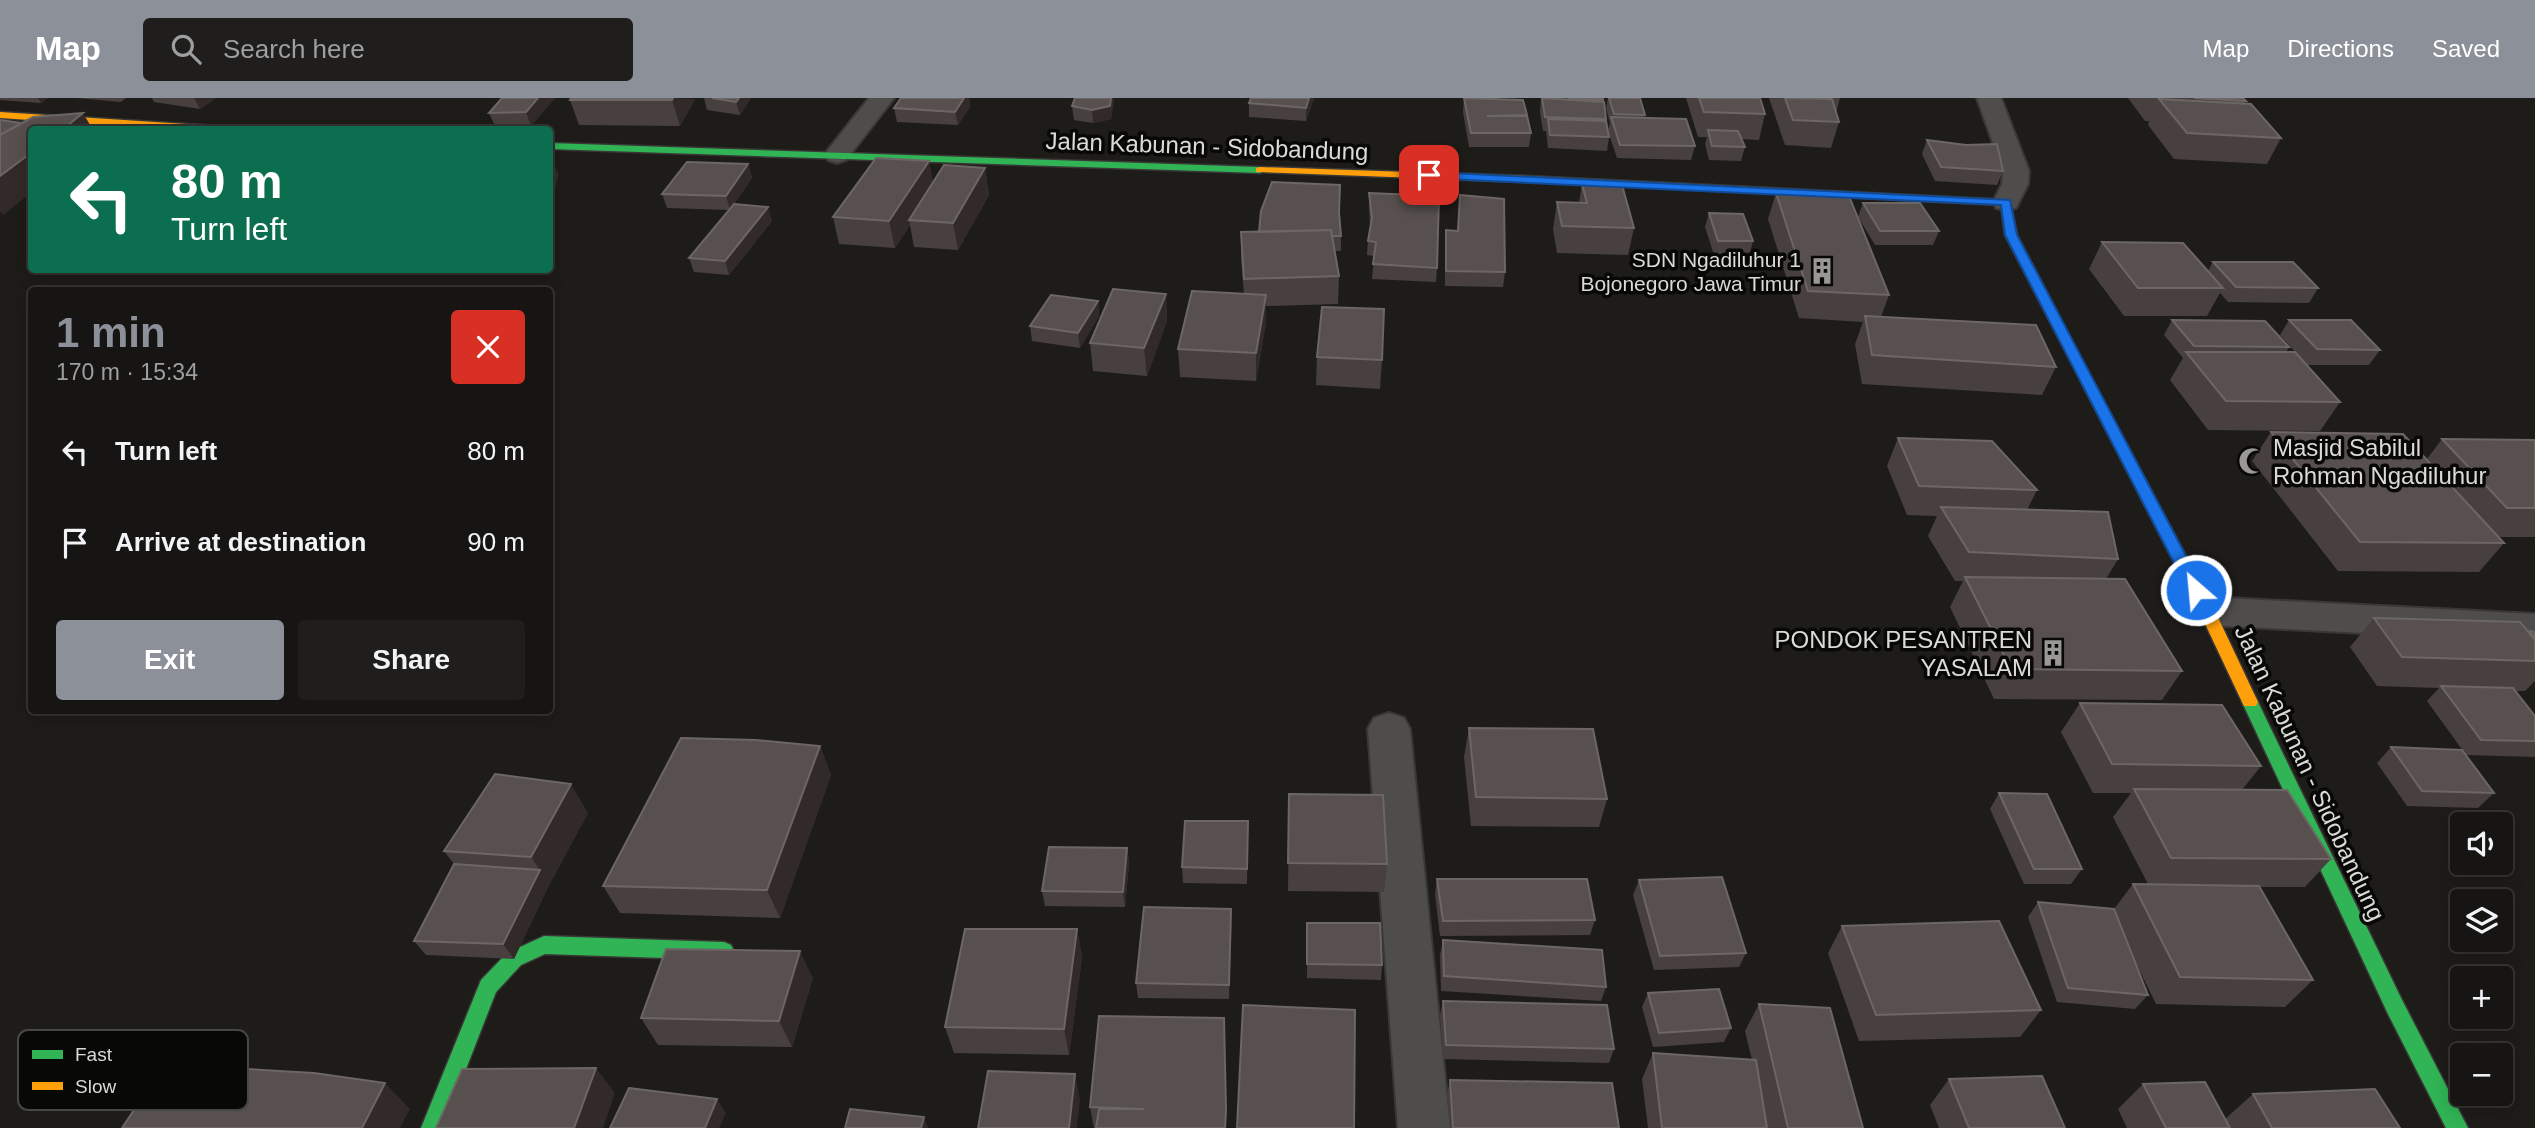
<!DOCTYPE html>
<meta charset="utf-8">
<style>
:root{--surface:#161513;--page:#1f1e1c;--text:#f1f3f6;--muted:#9e9fa0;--line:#353433;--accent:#8c9099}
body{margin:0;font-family:Helvetica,sans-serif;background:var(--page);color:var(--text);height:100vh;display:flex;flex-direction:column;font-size:26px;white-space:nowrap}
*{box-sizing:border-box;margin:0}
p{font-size:23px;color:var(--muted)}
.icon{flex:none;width:38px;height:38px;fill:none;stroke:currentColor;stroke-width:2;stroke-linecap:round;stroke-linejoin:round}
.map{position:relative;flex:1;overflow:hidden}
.details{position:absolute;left:28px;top:189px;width:525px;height:427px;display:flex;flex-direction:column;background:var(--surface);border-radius:7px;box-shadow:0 4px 18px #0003,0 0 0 2px var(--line)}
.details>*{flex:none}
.guide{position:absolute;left:28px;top:28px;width:525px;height:147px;border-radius:7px;box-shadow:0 4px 18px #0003,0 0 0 2px var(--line);background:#0b6e4f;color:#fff;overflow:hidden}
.controls{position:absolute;left:2450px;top:714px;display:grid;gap:14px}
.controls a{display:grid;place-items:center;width:63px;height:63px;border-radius:7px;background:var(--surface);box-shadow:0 4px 18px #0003,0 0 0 2px var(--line);font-size:35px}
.pin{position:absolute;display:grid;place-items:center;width:60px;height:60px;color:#fff;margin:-30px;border-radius:14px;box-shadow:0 4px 10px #0006}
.me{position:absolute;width:77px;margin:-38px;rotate:333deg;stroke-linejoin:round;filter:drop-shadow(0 0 5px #0008)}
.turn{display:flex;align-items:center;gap:24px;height:147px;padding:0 28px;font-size:32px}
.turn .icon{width:91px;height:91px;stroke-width:2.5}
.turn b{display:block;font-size:49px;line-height:60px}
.round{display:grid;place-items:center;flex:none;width:74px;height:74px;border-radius:7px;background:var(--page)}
.head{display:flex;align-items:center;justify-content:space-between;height:119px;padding:0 28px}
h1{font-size:42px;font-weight:800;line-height:52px;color:var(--accent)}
.button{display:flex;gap:14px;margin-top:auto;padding:14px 28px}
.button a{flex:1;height:80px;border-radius:7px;background:var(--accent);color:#fff;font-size:28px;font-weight:800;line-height:80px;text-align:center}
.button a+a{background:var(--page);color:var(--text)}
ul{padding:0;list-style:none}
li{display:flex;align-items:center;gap:21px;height:91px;padding:0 28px}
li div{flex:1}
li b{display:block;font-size:26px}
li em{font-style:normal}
header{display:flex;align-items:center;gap:42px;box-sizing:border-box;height:98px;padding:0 35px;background:var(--accent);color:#fff}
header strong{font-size:33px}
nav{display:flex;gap:38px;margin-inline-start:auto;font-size:24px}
.search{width:490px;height:63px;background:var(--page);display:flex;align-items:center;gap:18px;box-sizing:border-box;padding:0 24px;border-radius:7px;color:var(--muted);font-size:26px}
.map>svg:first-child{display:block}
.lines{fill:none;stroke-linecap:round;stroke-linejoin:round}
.street-casing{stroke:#393837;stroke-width:4}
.fast-casing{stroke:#393837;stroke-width:3}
.slow-casing{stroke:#393837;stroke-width:3}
.street{fill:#4e4d4b;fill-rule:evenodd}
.fast{fill:#30b455;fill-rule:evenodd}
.slow{fill:#ff9f0a;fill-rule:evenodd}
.wall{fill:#48403e}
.shaded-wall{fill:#312a29}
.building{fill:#58504f;stroke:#6c6664;stroke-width:2}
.route{fill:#1a73e8;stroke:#114b97;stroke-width:2}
.labels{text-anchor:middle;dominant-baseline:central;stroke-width:7;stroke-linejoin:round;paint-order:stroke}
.far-poi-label{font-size:21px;fill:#dbdad7;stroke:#080806;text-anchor:end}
.street-label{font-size:24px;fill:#dbdad7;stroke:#080806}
.poi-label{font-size:24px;fill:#dbdad7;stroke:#080806;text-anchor:start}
.key{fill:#080806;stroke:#474745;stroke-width:2}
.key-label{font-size:19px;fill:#dbdad7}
</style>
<header>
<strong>Map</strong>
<div class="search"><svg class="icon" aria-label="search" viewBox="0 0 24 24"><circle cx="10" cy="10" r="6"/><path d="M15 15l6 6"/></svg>Search here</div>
<nav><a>Map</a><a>Directions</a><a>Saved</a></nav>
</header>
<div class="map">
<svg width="2535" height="1030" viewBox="0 0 2535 1030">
<rect width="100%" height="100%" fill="#1e1c19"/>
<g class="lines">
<defs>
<path id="street" d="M869,0H894L846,62L837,65L828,62L824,57Z
M1977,0H2001L2029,73L2028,86L2016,110L2006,112L1996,110L1993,104L2002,86L2003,73Z
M2207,499L2535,516V544L2207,527L2193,523L2188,513L2193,503Z
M1389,615L1404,620L1410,631L1450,1030H1398L1368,631L1374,620Z"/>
<path id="fast" d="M550,45L1260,69L1265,72L1260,75L550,51Z
M1526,78L2010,102L2017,137L2083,264L2077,268L2071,264L2005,137L2001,107L1522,83L1521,81Z
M2250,598L2256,600L2258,604L2402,902L2468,1030H2446L2388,916L2242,604L2244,600Z
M544,838L724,844L731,847L734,853L731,859L724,862L545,856L521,867L496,894L443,1030H421L481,882L507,855Z"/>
<path id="slow" d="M0,14L233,29L238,32H178L0,20Z
M1260,69L1526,78L1531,81L1526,84L1256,74V70Z
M2077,260L2083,264L2215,513L2258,604L2256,608H2244L2242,604L2199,513L2071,264Z"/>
</defs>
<use href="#street" class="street-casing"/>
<use href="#fast" class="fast-casing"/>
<use href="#slow" class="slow-casing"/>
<use href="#street" class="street"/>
<use href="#fast" class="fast"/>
<use href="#slow" class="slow"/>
</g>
<path class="wall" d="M0,0H48L41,5L0,2Z
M76,0H126L121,4Z
M152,0H216L200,11L154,4Z
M502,0H555L531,28H495L489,15Z
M704,0H751L740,17L707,12Z
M969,0L970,9L958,27L897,24L894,10Z
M1075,0H1114L1111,21L1093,25L1074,22L1072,8Z
M1314,0L1306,23L1249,19V5Z
M1464,0L1527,17L1531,35L1529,49H1469L1463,14Z
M1541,0H1603L1609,39L1607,53L1548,50L1546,33H1543L1540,14Z
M1608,0H1640L1645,17L1644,20L1695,48L1691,62L1617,60L1608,33L1610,25L1606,10Z
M1686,0H1760L1765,16L1759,42L1741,41L1745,49L1741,63L1709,62L1705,46L1707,39H1698Z
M1769,0H1840L1836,15L1839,24L1831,50L1785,47Z
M2128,0H2243L2246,3L2244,6L2281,40L2267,66L2174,61L2148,27L2149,23H2145Z
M695,1L680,28L579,27L570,2Z
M1927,42L2003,73L1997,87L1935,83L1922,56Z
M929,63L933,85L985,70L989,97L958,152L914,149L910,127L895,150L839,146L833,119Z
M748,66L752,80L730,112L772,123L729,177L694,174L689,160L730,112L667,110L662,96Z
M1582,86L1634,130L1628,157L1557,155L1553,131L1557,104H1579Z
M1369,95L1437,170L1436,184L1372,181L1374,158L1367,157L1368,143L1370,128L1369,109Z
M1776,95L1889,197L1881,219L2056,269L2042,297L1862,286L1855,246L1863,224L1799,220L1768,121Z
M1460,97L1505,174L1503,189L1445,188V147L1446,132L1457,133Z
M1863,105L1939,133L1933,147H1875L1858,119Z
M1709,115L1753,143L1749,158L1714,157L1705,129Z
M1339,116L1341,138V153H1335L1339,178L1338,206L1266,208V225L1256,283L1180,279L1178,251L1244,196L1241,161V134H1259Z
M2102,144L2208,173L2213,164L2318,190L2309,205L2228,204L2220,195L2207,218H2124L2089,171Z
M1166,196L1167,223L1147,278L1093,273L1090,245Z
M1098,203L1099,218L1080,250L1032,243L1030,228Z
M2172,222L2289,249L2286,254L2340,304L2320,333L2208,332L2170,282L2183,260L2164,237Z
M2289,222L2380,252L2369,267H2307L2280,237Z
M1317,259L1382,262L1380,291L1316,287Z
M2271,334L2427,361L2442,341L2535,342V439H2499L2504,445L2479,474L2338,473L2252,363Z
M1898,340L2037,392L2027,412L2118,461L2106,481L2182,573L2162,602L1994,601L1950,509L1963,483H1955L1928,438L1937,418L1907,417L1887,368Z
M2374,520L2529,534H2535V583L2525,593H2515L2535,618V659L2466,657L2427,603L2439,590L2377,588L2350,549Z
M2080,605L2261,668L2242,692L2331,761L2305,789H2259L2313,882L2285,909L2156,906L2130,853L2148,897L2135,911L2057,904L2028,819L2038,804L2114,811L2133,786H2148L2113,719L2131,695H2093L2061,634Z
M1469,630L1607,701L1599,729L1471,728L1464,659Z
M820,648L831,677L780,820L620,815L603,788Z
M2391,649L2494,695L2478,710L2407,708L2377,665Z
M1999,695L2082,771L2071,786H2024L1990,711Z
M1289,696L1387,766L1384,794L1288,793Z
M588,715L549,787L514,861L426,857L414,843L454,766L444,753Z
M1248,723L1247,786L1183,785L1182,769Z
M1127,750L1129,765L1125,809L1045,808L1042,793Z
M1437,781L1595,822L1590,837L1440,838L1435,796Z
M1639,782L1746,855L1739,869L1654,872L1633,797Z
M1231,811L1229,901L1138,900L1136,885Z
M1307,825L1382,867L1381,882L1307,880Z
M1842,828L2041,912L2020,939L1859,943L1828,855Z
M1077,831L1082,859L1069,957L954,955L945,929Z
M1443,842L1606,889L1601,903L1441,893L1440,857Z
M813,880L792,949L658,947L641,920Z
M1648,895L1731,930L1724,944L1653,949L1642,909Z
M1443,903L1614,951L1609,965L1443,961L1440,917Z
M1759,906L1863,1030H1648L1642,981L1653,955L1752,962L1745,933Z
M1099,918L1227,1030H1094L1090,1009Z
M1949,981L2065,1030H1939L1930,1007Z
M1450,982L1619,1030H1450L1447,996Z
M2143,986L2225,1021L2253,996L2400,1030H2127L2118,1011Z"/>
<path class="shaded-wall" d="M38,0H48L41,5Z
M194,0H216L200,11Z
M538,0H555L531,28L526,14Z
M673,0L695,1L680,28L672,2Z
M739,0H751L740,17L736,4Z
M964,0H969L970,9L958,27L955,14Z
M1111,0H1114L1111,21L1093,25L1092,12Z
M1309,0H1314L1306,23V10Z
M83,15L93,32H62Z
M32,54V94L3,117L0,113V78Z
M553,63L559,77L553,96L550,87V75Z
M929,63L934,90L909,122L910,127L895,150L889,123Z
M748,66L752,80L730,112L726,98Z
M985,70L989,97L958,152L953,125Z
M768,109L772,123L729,177L725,163Z
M1166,196L1167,223L1147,278L1144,250Z
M1266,197V225L1256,283V255Z
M1098,203L1099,218L1080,250L1078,235Z
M820,648L831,677L780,820L767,792Z
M571,686L588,715L549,787L514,861L503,846L540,772L531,759Z
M1127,750L1129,765L1125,809L1123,794Z
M1231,811L1232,826L1229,901V887Z
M1077,831L1082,859L1069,957L1064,931Z
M800,853L813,880L792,949L779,923Z
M596,970L615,995L603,1030H574Z
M1075,976L1080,1002L1077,1030H1069Z
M385,985L410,1011L400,1030H362Z
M717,1001L726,1015L719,1030H705Z
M924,1019L928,1030H921Z"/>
<path class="building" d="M502,0H538L526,14L489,15Z
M571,0H673L672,2H570Z
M712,0H739L736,4Z
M901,0H964L955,14L894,10Z
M1075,0H1111L1110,8L1092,12L1072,8Z
M1251,0H1309L1306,10L1249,5Z
M1464,0L1523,2L1527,17L1487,18H1527L1531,35H1471Z
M1542,0L1604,4L1606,21L1545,19Z
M1568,0H1603V2Z
M1609,0H1640L1645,17L1614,16Z
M1699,0H1760L1765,16L1704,14Z
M1785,0L1832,1L1839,24L1793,22Z
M2194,0H2243L2246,3Z
M2159,1L2251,6L2281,40L2187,35Z
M83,15L62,32H32V54L0,78V37L33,19Z
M1611,19L1686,21L1695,48L1620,47Z
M1548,21L1606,23L1609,39L1550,37Z
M0,22L22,25L0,37Z
M1708,32L1738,33L1745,49L1712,48Z
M1927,42L1966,47L1997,46L2003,73L1941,69Z
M876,60L929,63L889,123L833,119Z
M550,63H553L550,75Z
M687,64L748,66L726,98L662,96Z
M944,67L985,70L953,125L909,122Z
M1272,84L1340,87L1339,114L1341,138H1332L1331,132L1259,134L1261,113Z
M1582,86L1622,87L1634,130L1562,128L1557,104L1587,105Z
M1369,95L1439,98L1437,170L1373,166L1376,144L1368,143L1372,120Z
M1776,95L1849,98L1889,197L1808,193Z
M1460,97L1504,101L1505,174L1446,173V132L1458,133Z
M1863,105H1920L1939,133H1880Z
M734,106L768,109L725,163L689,160Z
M1709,115L1743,116L1753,143H1718Z
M1331,132L1339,178L1244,181L1241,134Z
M2102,144L2183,145L2223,190H2138Z
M2213,164H2293L2318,190L2236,189Z
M1113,191L1166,196L1144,250L1090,245Z
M1192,193L1266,197L1256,255L1178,251Z
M1051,197L1098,203L1078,235L1030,228Z
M1322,209L1384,211L1382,262L1317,259Z
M1865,218L2036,227L2056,269L1872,257Z
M2172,222L2265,223L2289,249L2194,248Z
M2289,222H2351L2380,252L2317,251Z
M2186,254H2295L2340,304L2226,303Z
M2271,334L2403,336L2504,445L2360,444Z
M1898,340L1992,343L2037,392L1919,388Z
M2442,341L2535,342V410H2507Z
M1941,409L2108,414L2118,461L1969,454Z
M1965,479L2125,481L2182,573L2011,571Z
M2374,520L2520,524L2535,542V563L2402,559Z
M2529,533L2535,534V540Z
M2441,588L2513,590L2535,618V643L2481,642Z
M2080,605L2222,607L2261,668L2112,666Z
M1469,630L1593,631L1607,701L1476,699Z
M681,640L756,642L820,648L767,792L603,788Z
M2391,649L2462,652L2494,695L2422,693Z
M495,676L571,686L531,759L444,753Z
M2134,691L2287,692L2331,761L2171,760Z
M1999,695L2047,696L2082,771H2034Z
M1289,696L1383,697L1387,766L1288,765Z
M1185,723H1248L1247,771L1182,769Z
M1049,749L1127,750L1123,794L1042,793Z
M454,766L540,772L503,846L414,843Z
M1722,779L1746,855L1660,858L1639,782Z
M1437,781H1587L1595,822L1443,823Z
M2133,786L2259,788L2313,882L2180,879Z
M2038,804L2114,811L2148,897L2068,890Z
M1144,809L1231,811L1229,887L1136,885Z
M1999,823L2041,912L1876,917L1842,828Z
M1307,825H1380L1382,867L1307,866Z
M965,831H1077L1064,931L945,929Z
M1443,842L1602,852L1606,889L1444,878Z
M666,851L800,853L779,923L641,920Z
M1719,891L1731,930L1659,935L1648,895Z
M1443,903L1607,907L1614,951L1446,947Z
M1759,906L1830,910L1863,1030H1788Z
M1243,907L1355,912L1354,1030H1237Z
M1099,918L1224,920L1226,1013L1225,1030H1096L1099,1011H1144L1090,1009Z
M1653,955L1756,962L1767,1030H1662Z
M168,961L230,970L314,975L385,985L362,1030H122Z
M596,970L574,1030H436L462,971Z
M988,973L1075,976L1069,1030H978Z
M2042,978L2065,1030H1969L1949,981Z
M1450,982L1612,985L1619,1030H1453Z
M2205,984L2230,1030H2166L2143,986Z
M629,990L717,1001L705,1030H610Z
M2375,991L2400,1030H2272L2253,996Z
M850,1011L924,1019L921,1030H845Z"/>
<path class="route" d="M1429,74L2010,102L2017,137L2204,492L2196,497L2188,492L2005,137L2001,107L1425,80V75Z"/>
<defs>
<symbol id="building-bare" viewBox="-9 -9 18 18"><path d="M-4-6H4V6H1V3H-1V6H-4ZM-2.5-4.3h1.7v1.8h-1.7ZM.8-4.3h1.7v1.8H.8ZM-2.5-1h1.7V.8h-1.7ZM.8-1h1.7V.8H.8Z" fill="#999894" stroke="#080806" stroke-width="2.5" paint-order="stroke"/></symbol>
<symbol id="mosque-bare" viewBox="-9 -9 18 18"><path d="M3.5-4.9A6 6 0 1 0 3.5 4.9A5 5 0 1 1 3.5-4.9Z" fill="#999894" stroke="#080806" stroke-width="2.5" paint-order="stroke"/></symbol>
</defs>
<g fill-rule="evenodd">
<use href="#building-bare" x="1803" y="154" width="38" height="38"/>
<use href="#mosque-bare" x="2233" y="344" width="38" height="38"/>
<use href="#building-bare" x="2034" y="536" width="38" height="38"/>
</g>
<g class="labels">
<g class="far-poi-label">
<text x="1801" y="161">SDN Ngadiluhur 1<tspan x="1801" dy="24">Bojonegoro Jawa Timur</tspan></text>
</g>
<g class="street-label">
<text transform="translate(1207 48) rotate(2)">Jalan Kabunan - Sidobandung</text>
<text transform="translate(2310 675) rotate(65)">Jalan Kabunan - Sidobandung</text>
</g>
<g class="poi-label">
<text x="2273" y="349">Masjid Sabilul<tspan x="2273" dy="28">Rohman Ngadiluhur</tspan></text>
<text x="2032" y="541" text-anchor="end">PONDOK PESANTREN<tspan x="2032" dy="28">YASALAM</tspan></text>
</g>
</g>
<rect x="18" y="932" width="230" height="80" rx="10" class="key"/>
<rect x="32" y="952" width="31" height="9" fill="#30b455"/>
<rect x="32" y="984" width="31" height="8" fill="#ff9f0a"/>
<g class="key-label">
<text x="75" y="963">Fast</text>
<text x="75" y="995">Slow</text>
</g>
</svg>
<div class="controls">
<a><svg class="icon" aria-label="sound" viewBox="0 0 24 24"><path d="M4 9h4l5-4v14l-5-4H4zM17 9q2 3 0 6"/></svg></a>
<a><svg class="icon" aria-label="layers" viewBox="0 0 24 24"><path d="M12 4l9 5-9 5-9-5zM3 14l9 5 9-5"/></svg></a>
<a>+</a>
<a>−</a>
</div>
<div class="pin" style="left:1429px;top:77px;background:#d93025"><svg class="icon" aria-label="arrive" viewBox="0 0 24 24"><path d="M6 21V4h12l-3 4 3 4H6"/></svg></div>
<svg class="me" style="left:2196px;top:492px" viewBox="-20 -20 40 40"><circle r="17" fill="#1a73e8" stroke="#fff" stroke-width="3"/><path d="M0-11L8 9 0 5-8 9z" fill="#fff"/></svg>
<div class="guide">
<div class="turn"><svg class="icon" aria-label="left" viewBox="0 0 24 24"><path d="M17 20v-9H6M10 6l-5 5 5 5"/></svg><div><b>80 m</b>Turn left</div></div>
</div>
<section class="details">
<div class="head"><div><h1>1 min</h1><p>170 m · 15:34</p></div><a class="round" style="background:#d93025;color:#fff"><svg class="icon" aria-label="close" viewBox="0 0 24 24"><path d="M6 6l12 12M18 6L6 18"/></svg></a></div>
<ul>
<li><svg class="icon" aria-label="left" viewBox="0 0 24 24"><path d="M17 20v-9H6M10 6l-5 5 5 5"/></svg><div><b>Turn left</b></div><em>80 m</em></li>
<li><svg class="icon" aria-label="arrive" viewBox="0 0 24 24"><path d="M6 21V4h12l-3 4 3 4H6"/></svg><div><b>Arrive at destination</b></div><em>90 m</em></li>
</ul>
<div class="button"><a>Exit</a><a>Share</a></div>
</section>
</div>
